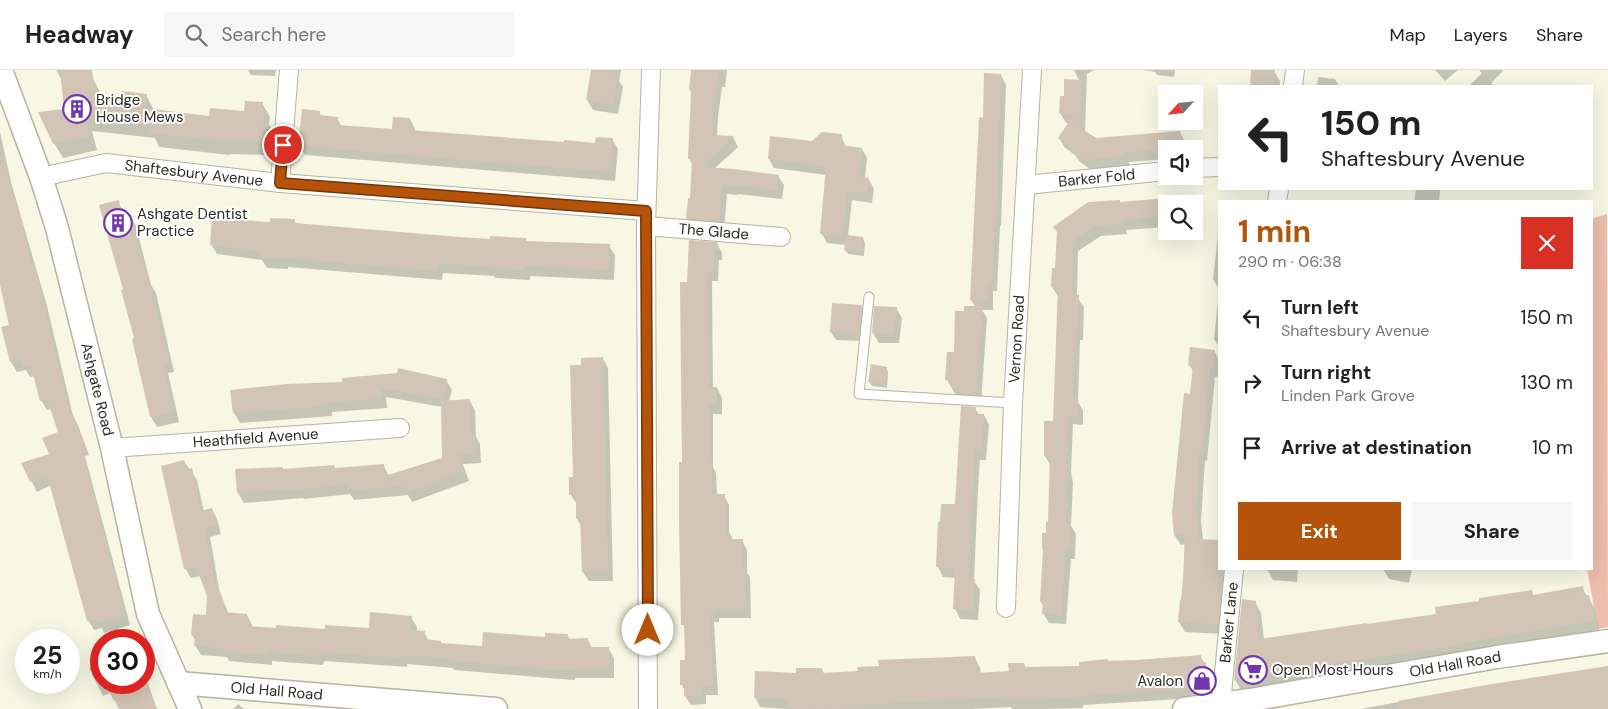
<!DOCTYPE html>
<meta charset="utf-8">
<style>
:root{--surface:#fff;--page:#f6f6f6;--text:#222;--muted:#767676;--line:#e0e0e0;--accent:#b45309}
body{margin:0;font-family:"DM Sans",sans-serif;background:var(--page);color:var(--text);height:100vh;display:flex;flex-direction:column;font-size:19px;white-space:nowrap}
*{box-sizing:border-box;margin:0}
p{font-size:16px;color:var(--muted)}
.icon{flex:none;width:28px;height:28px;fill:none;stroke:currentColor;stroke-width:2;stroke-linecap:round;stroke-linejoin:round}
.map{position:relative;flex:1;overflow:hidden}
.details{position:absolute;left:1218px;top:130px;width:375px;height:370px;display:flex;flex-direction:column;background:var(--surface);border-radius:0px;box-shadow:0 5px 20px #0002}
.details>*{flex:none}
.banner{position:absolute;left:1218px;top:15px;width:375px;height:105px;border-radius:0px;box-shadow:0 5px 20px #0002;background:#fff;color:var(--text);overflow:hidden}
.needle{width:32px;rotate:243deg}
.fabs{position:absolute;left:1158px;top:15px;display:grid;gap:10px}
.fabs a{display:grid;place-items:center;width:45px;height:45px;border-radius:0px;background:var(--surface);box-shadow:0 5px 20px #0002;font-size:25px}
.speed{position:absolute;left:15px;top:559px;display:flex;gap:10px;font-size:25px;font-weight:700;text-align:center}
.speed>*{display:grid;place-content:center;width:65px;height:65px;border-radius:50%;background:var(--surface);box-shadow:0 5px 20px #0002;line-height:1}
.speed small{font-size:12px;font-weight:400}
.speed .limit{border:8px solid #d22;background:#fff;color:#111}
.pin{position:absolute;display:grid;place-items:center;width:42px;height:42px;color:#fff;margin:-21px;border:2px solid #fff;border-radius:50%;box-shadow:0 1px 5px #0007}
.me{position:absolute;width:55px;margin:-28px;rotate:0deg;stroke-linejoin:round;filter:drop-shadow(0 0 4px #0008)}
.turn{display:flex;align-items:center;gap:18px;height:105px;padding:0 20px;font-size:22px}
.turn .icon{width:65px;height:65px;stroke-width:2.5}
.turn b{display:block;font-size:35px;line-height:42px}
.round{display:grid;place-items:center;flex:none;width:52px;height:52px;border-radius:0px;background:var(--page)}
.overview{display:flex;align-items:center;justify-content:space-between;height:85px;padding:0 20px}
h1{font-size:30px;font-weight:700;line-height:38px;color:var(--accent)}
.action{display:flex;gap:10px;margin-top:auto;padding:10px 20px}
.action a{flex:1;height:58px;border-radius:0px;background:var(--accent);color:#fff;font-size:20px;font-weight:700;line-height:58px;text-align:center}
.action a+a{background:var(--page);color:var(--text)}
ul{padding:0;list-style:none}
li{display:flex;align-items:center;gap:15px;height:65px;padding:0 20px}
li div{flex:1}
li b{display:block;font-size:19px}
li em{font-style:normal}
header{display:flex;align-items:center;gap:30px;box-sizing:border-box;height:70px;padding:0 25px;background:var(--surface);border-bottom:1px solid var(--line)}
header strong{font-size:24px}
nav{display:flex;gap:28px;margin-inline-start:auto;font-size:18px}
.search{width:350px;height:45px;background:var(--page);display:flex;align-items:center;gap:12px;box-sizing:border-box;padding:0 18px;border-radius:0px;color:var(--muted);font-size:19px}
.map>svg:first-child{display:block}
.green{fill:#eebdab}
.shadow{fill:#0003}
.building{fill:#d2c5b6}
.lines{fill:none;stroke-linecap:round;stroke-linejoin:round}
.service-casing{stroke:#b5b4a2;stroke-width:11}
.minor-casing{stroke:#b5b4a2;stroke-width:20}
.tertiary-casing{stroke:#b5b4a2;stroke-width:25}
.service{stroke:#fff;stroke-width:9}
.minor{stroke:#fff;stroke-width:18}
.tertiary{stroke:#fff;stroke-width:22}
.route-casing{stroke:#753606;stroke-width:12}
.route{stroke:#b45309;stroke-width:9}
.labels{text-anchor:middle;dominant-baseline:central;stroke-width:4;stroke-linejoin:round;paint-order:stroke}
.poi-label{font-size:15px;fill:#2c2c25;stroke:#fff;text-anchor:start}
.street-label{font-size:15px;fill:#2c2c25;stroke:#fff}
</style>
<header>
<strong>Headway</strong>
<div class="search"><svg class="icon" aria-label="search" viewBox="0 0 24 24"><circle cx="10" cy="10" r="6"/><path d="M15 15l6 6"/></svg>Search here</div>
<nav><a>Map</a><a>Layers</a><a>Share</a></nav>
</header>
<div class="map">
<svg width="1608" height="639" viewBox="0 0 1608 639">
<rect width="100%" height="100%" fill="#f7f7e4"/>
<path class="green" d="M1607,144L1608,557L1598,559L1587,499H1591V149Z"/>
<path class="shadow" d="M56,0H81L92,7L100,22L101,27L123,30L146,25L154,40L210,48L245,43L262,33L270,47L269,55L271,58L269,85L230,84V85L159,77L155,68L92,61L97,80L63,88L54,73L65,40L63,12Z
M248,0H276L275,6L251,5Z
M593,0H621L619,11L623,17L618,44L593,40L587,30Z
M693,0H727L725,17H722L718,47L717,66L733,67L738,77L714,99L778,106L784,115L782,129L738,124V125L727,124L724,161L693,158L688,148L691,130L693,96L689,88L692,24L690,20Z
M1074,0H1094L1087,4L1085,62L1095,69L1180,62L1185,72L1186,79H1166V89L1129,92L1130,96L1090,99L1079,91L1075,85L1065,78L1059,68L1069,53H1066L1060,43L1061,27H1065L1080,12Z
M1143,0H1175L1174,7L1157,5L1155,2Z
M1252,0L1274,1L1280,11V16H1251Z
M1435,0H1458L1445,11Z
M1479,0H1502L1503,1L1491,13L1495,16H1470V15L1482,3Z
M1001,5L1006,15L1001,156H1000L997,221H993V240H982L987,248L981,334L958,329L947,310L966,242L976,238L971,230L984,49Z
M1318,7L1335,9L1339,16H1317Z
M319,42L322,47L337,48L342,57L394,61L410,49L415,59V62L565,73L596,74L612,69L618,79L615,111L305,85L300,75Z
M0,62L11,112L47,236L73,346L78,355L89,385L85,386L130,555L104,563L102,558L94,560L88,550L51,415L37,422L23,394L51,384L60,362L52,339L47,340L41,330L35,306L30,307L26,300L17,302L11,292L3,258L11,256L0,211Z
M841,66L846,77L862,79L867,88L865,109L869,110L874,119L872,133L852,130L848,166L863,168L865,173L864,186L848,184L845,180L846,175L827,173L822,164L826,105L774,98L769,89L812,73Z
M1416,119H1440L1439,131H1414Z
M1180,125L1185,134H1166V157L1126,160L1127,164L1101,166L1078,181L1077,227L1084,237L1083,270H1080L1078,332L1083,340V355L1073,354L1071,402L1073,413L1071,456L1076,464L1075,489H1071L1066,554L1049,553L1043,543L1044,537L1041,532L1044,482L1049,454L1051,396L1045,386L1055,353L1058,226L1052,217L1056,199L1058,162L1120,133L1164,130V127Z
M118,132L124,142L125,148L130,146L136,156L151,215L156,223L174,302L168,303L179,352L157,357L151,347L133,270L136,269L124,220Z
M294,150L297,155L491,170L525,169L527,172L609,176L615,185L614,210L530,206V210L496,208L494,206L443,203L442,210L288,197V199L267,198L262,190L217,184L211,174L271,153Z
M1219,157V219L1213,209Z
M717,174L722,183V190H719L718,211H712L713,318H717L722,328V344H713V397L716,403L717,425H724L729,435V462L732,467V470L742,471L747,480V503L750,507L751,548H719V552H714L718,625H706V634L691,635L685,626V621L682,615L687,591L686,560L683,554V393L688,213Z
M1219,220V277L1214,269Z
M861,236L866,244L863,271L836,270L831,262Z
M896,238L902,248L899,273H879L873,263Z
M1214,281L1219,289V298L1218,307H1215L1207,391L1205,390L1201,451L1203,470L1219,471V499H1224L1222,532L1223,564L1185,562L1179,552L1182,531L1186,474L1181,475L1175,466L1173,443L1191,325L1194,302L1189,295Z
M603,289L608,298L613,511H589L583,502L582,457L577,449V434L570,424L574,408L582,296Z
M886,298L888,302L887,318L872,316L869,311Z
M446,310L452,320L449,331L469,330L475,340L476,367L480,374L481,393L463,394L469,411L412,432L408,425L354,430L350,424L304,429L303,428L244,433L238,423L237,400H284L334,396L335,399L383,395L389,406L443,389L442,337L386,327L387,338L332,342V346L240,353L234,343L232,321Z
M975,338L979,345H984L989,355L986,390H980L978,418L974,511L980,520L978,550L960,549L955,539L956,508L943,507L938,497L956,436Z
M184,391L197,410L204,442L212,439L217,449L221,464L210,467L219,519L228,543L247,545L252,555V558L326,560L370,559L411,547L417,557V562H424L429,571L441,574L483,578L567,565L570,570H588L592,578H608L614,588V608H575V610L548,608L454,600L453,598L407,594V597L324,591L323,595L272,591V595L229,591L227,587L201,585L195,575L196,571L192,565L207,546L208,526L201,506L191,508L185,498Z
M1267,499H1298L1297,512L1273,510Z
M1383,499H1412L1409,513L1389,509Z
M1582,518L1594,537L1599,562L1241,620L1235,610L1255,532L1261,543L1264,570L1437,545L1481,532L1531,521L1534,526Z
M1200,586L1211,603L1212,627L1083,635V638L1041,639H1012L1011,637L971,639H789L760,637L755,627L797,604L822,599L824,604L859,602L880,597L975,588L980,598L981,604L1010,603L1024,594L1026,598L1080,597L1108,592Z
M100,593L101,612H144V603L157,639H120L116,630L114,631L110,623L103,626L89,598Z
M1608,597V639H1360L1487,616Z
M238,634L244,639H233Z"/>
<path class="building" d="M60,0H92L95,25L121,28L122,21L147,24L145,38L209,46L210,38L244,41L245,31L263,32L262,43H264L262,71L223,70V71L150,63L151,55L85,48L90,66L53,74L38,42L64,39Z
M591,0H615L614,5L618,6L613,35L586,30Z
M691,0H719L713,37L712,65L734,66L701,97L734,99L779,105L777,120L733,115V116L722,115L719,151L686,149L688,128H690L692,89H688L691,21L689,20Z
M1251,0H1275L1274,16H1250Z
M984,3L1001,4L996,146H995L992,212H988V231L970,230L979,47L983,48Z
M1064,9L1082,10L1079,57L1096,68L1180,61L1182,79L1124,82L1125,86L1084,90L1071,81L1073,79L1058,68L1074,44L1059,43L1060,26H1064Z
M302,39L320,41L319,45L338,47L337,55L392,59L393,47L410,48L409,60L564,72V70L595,73L596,67L613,68L610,102L298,76Z
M822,62L842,64L841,75L862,78L859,107L869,108L867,124L847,121L843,166L820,164L826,96L768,89L770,66L812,71Z
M5,93L18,144H20L32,195H34L42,225L70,345L73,344L85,375L81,376L125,545L98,553L96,549L87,551L47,405L30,412L21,393L49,384L42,368L58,362L47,329L40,331L31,296L23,297L21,291L10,292L1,257L9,255L0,215V94Z
M1166,128V147L1121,150L1122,154L1095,156L1073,171L1072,225H1079L1077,261L1075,260L1073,329H1078V345H1068L1066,394H1068V402L1066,453H1071L1070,480H1066L1061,545L1042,544L1043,532H1040L1043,479H1042V463H1046V452H1048L1050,386H1044V351H1053L1058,217H1051L1052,198H1055L1057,162L1053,157L1088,132L1120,130V132Z
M119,130L122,147L131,145L148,213L150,212L169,292L163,294L174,343L150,347L132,269L134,268L121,220L123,219L99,135Z
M212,148L270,152V148L295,149V153L459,167L490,169V166L526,168V171L610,174L609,200L525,196L524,200L489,198V196L438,194L437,201L283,188V189L260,188V181L210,175Z
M846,165L863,167L862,182L844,180Z
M689,170L718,172L717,181H714L713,203L707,202L709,317H717V335H709V392H712V424H725V456H727V469H743L742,497L745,496L746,539H714V543H710L713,616H701V625L684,626V615H680V590H685L684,555H681L679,450V392H682L680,212H687Z
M832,233L862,235L859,263L830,262Z
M874,236L897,237L894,264L872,263Z
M964,236H982L976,325L961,324V320L952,319V311L945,310L947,282H954L955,241H964Z
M1190,277L1215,280L1213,298L1210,297L1202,381H1200L1196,440L1199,469L1219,470L1217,527H1221L1218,554L1178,552L1180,530H1181L1183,510L1185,463L1174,466L1172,443L1184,323L1190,324L1193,295H1188Z
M603,287L608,501L582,502L580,449H576V425H569V407H573L570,295H581V288Z
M871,294L887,297L884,314L868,312Z
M398,298L447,309L443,329L381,318L382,328L327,333V336L233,343L230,320L287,314L342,312V308L397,303Z
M470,329L471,364H475L476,384H459L464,401L406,423L403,416L347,421V414L297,420V419L237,423L235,399L283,397V399L334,395L335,398L384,394L385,406L442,388L441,331Z
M961,336L976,337L975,344H984L981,380H975L973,407L969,508L975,509L973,540L953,539L955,499L936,497L938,452H940L941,434H955Z
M184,390L187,400L192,398L201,441L212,438L217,454L205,458L214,508L224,533L223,542L247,544V556L276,558V555L325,559V555L369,558L370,542L412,546L411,560L425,561L424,569L441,571V573L482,576L483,562L545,567V563L568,564L567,569L588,568V577H609L610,599H570V600L542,599L447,590V588L402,585V588L319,582L318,586L267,582V585L222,582L223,578L194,576L195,566L191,565L193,544L206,545L207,526L196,497L184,499L161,396Z
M1583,516L1585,526L1589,525L1594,551L1479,570L1438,579L1348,591L1234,610L1242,529L1256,531L1260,569L1367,553V554L1436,544L1435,537L1479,531V528L1532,520L1533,525Z
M1201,585L1202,592H1206L1207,617L1078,626V628L1006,630V627L857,635V637L825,639L787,638L788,629L754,628L755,601L796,603V598H822V603L858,601L857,597L879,596L878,590L975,586L976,603L1009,601L1008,593H1024L1025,597L1079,596V592L1108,589V591L1139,590Z
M1608,596V639H1399L1398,631L1486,615Z
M106,612H146L156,639H119Z"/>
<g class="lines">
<defs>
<path id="service" d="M869,227L859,324L1013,333"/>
<g id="minor">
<path d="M1293,16L1295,0"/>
<path d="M1194,98L1219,97"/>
<path id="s1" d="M41,107L106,93L280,113L646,141"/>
<path d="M280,113L289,0"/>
<path id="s2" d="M1026,115L1166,101"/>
<path d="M1277,131L1279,119"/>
<path id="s3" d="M646,156L781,167"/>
<path id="s4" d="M112,378L400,358"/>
<path id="s5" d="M1006,538L1013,333L1032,0"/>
<path id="s6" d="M1221,634L1234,499"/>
<path d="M648,639L646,156L651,0"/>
</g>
<g id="tertiary">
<path id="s7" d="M1,0L41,107L57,158L112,378L148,544L190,639"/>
<path id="s8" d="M178,613L496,639"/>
<path id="s9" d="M1184,639L1250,630L1497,587L1608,571"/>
</g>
</defs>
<use href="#service" class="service-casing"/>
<use href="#minor" class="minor-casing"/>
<use href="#tertiary" class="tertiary-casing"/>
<use href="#service" class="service"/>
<use href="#minor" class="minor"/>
<use href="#tertiary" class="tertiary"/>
</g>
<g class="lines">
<defs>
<path id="route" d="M283,75L280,113L646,141L648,560"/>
</defs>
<use href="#route" class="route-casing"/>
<use href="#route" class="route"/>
</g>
<defs>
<symbol id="building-ring" viewBox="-11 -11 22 22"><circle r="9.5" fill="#fff" stroke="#7337ad" stroke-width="1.5"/><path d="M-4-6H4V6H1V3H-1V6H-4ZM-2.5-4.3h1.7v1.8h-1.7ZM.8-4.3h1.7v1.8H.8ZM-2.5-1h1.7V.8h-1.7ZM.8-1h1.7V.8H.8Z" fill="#7337ad"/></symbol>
<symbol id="supermarket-ring" viewBox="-11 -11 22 22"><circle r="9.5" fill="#fff" stroke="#7337ad" stroke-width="1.5"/><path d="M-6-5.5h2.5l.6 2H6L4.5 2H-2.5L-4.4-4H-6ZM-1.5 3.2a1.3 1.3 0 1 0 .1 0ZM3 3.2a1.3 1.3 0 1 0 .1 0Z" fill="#7337ad"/></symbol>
<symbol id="shop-ring" viewBox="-11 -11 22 22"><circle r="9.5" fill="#fff" stroke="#7337ad" stroke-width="1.5"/><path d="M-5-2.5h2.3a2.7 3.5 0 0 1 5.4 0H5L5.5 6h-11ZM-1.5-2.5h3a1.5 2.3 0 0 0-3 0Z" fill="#7337ad"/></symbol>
</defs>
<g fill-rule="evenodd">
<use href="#building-ring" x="61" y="23" width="32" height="32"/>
<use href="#building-ring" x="102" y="137" width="32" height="32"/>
<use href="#supermarket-ring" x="1237" y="584" width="32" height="32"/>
<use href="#shop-ring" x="1186" y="595" width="32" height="32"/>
</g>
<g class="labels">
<g class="poi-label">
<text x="96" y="30">Bridge<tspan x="96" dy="17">House Mews</tspan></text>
<text x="137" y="144">Ashgate Dentist<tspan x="137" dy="17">Practice</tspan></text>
<text x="1272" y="600">Open Most Hours</text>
<text x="1183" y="611" text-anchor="end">Avalon</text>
</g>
<g class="street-label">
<text stroke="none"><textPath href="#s1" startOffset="155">Shaftesbury Avenue</textPath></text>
<text stroke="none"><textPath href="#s2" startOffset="71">Barker Fold</textPath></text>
<text stroke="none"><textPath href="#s3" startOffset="68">The Glade</textPath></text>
<text stroke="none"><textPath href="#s5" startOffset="269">Vernon Road</textPath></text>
<text stroke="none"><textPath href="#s7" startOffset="334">Ashgate Road</textPath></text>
<text stroke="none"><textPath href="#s4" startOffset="144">Heathfield Avenue</textPath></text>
<text stroke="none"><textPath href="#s6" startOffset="82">Barker Lane</textPath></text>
<text stroke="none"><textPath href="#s9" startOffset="275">Old Hall Road</textPath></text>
<text stroke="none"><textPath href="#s8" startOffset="99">Old Hall Road</textPath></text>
</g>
</g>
</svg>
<div class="fabs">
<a><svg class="needle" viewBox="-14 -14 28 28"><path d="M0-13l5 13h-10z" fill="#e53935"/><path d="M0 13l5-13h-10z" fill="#767676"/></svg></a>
<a><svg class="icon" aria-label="sound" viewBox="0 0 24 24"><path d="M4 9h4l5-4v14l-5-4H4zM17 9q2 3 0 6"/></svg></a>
<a><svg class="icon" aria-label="search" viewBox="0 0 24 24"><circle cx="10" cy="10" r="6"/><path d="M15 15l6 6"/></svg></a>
</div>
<div class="speed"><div>25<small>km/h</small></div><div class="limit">30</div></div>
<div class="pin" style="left:283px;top:75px;background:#d93025"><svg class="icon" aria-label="arrive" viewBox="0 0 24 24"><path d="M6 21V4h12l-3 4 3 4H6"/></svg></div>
<svg class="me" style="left:648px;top:560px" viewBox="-20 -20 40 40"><circle r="19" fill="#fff"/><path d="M0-13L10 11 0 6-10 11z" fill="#b45309"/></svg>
<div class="banner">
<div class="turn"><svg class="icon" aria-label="left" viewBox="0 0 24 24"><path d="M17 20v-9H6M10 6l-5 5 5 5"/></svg><div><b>150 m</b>Shaftesbury Avenue</div></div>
</div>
<section class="details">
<div class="overview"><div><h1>1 min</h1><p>290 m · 06:38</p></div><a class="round" style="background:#d93025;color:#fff"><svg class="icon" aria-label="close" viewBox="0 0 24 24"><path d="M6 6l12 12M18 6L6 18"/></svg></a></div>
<ul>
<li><svg class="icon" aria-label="left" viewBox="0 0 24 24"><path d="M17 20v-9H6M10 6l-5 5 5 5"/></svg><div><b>Turn left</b><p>Shaftesbury Avenue</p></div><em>150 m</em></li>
<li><svg class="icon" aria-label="right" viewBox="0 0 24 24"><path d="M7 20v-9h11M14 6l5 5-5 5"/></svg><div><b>Turn right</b><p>Linden Park Grove</p></div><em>130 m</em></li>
<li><svg class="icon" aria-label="arrive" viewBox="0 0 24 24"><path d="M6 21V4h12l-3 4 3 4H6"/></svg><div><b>Arrive at destination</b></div><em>10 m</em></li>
</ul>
<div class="action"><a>Exit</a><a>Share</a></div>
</section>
</div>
